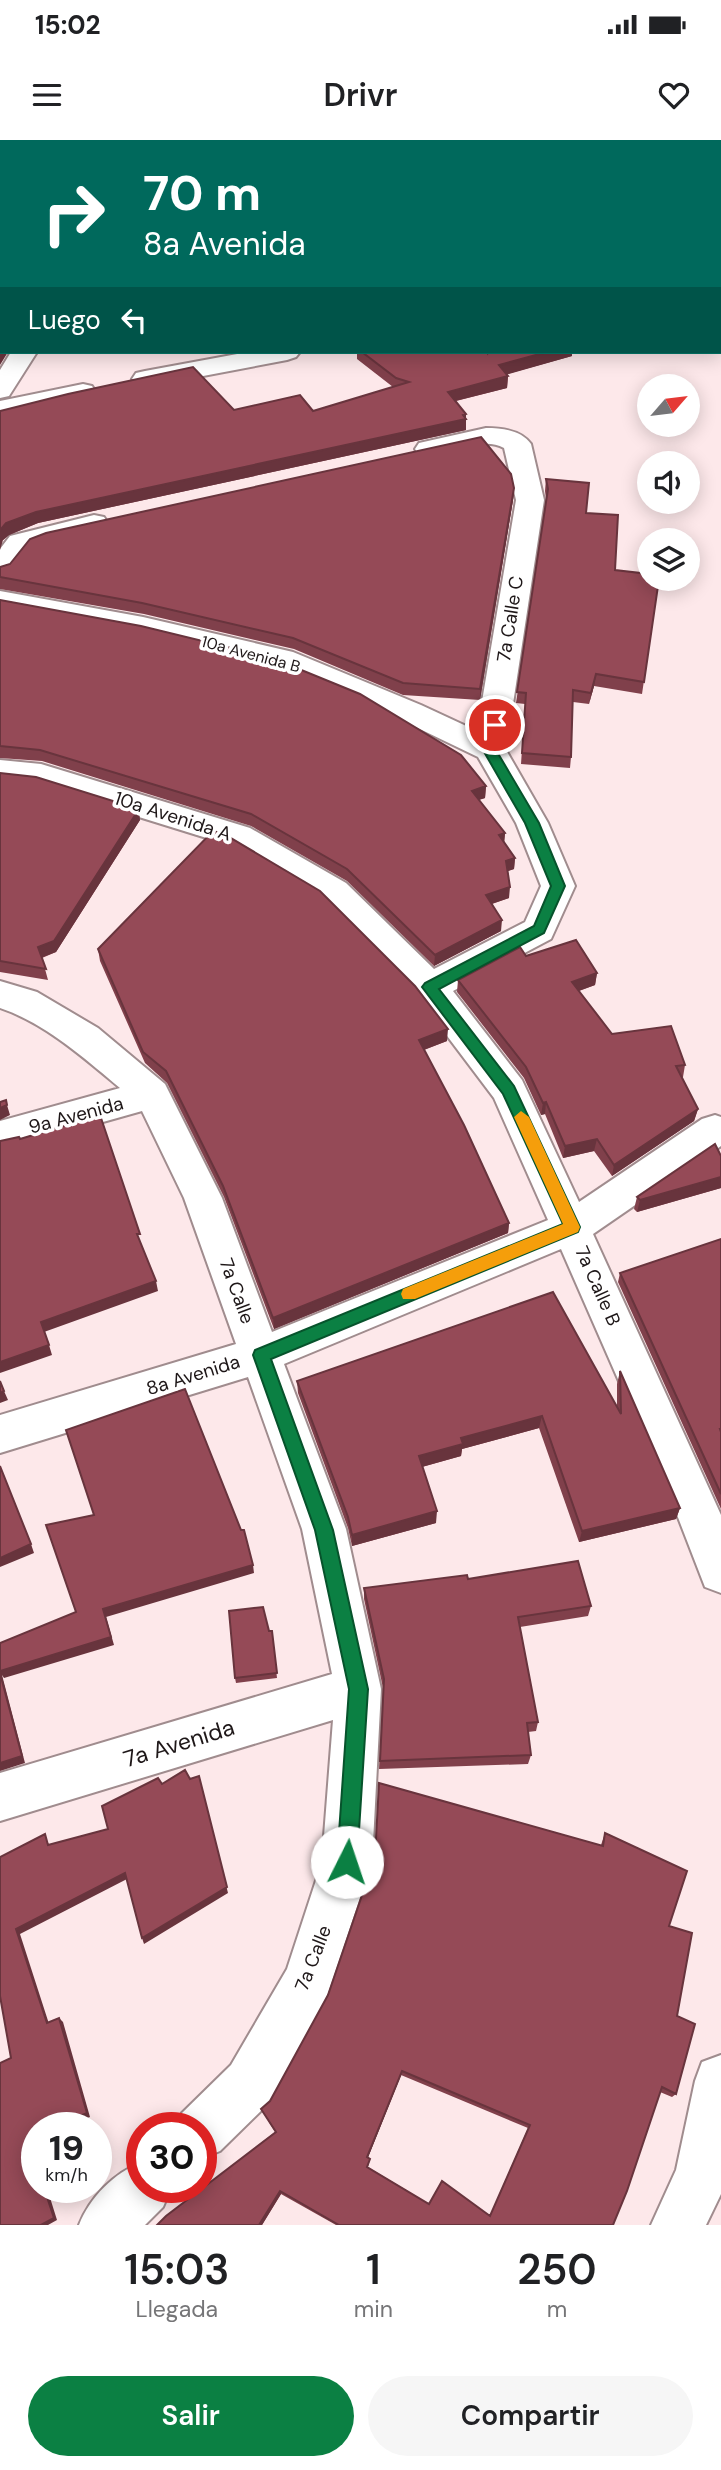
<!DOCTYPE html>
<html lang="es">
<style>
:root{--surface:#fff;--page:#f6f6f6;--text:#202124;--muted:#757577;--accent:#0b8043}
body{margin:0;font-family:"DM Sans",sans-serif;background:var(--page);color:var(--text);height:100vh;display:flex;flex-direction:column;font-size:26px;white-space:nowrap}
*{box-sizing:border-box;margin:0}
p{font-size:23px;color:var(--muted)}
.icon{flex:none;width:38px;height:38px;fill:none;stroke:currentColor;stroke-width:2;stroke-linecap:round;stroke-linejoin:round}
.map{position:relative;height:2085px;overflow:hidden}
.details{display:flex;flex-direction:column;background:var(--surface);flex:1}
.details>*{flex:none}
.guide{position:absolute;left:0px;top:0px;width:721px;height:214px;box-shadow:0 4px 18px #0003;background:#00695c;color:#fff;overflow:hidden}
.needle{width:46px;rotate:62deg}
.fabs{position:absolute;left:637px;top:234px;display:grid;gap:14px}
.fabs a{display:grid;place-items:center;width:63px;height:63px;border-radius:50%;background:var(--surface);box-shadow:0 4px 18px #0003;font-size:35px}
.speed{position:absolute;left:21px;top:1972px;display:flex;gap:14px;font-size:35px;font-weight:700;text-align:center}
.speed>*{display:grid;place-content:center;width:91px;height:91px;border-radius:50%;background:var(--surface);box-shadow:0 4px 18px #0003;line-height:1}
.speed small{font-size:18px;font-weight:400}
.speed .limit{border:10px solid #d22;background:#fff;color:#111}
.pin{position:absolute;display:grid;place-items:center;width:60px;height:60px;color:#fff;margin:-30px;border:4px solid #fff;border-radius:50%;box-shadow:0 2px 7px #0007}
.me{position:absolute;width:77px;margin:-38px;rotate:4deg;stroke-linejoin:round;filter:drop-shadow(0 0 5px #0008)}
.turn{display:flex;align-items:center;gap:24px;height:147px;padding:0 28px;font-size:32px}
.turn .icon{width:91px;height:91px;stroke-width:2.5}
.turn b{display:block;font-size:49px;line-height:60px}
.then{display:flex;align-items:center;height:66px;padding:0 28px;background:#0003;gap:14px;font-size:26px}
.eta{display:flex;justify-content:space-evenly;align-items:center;height:119px;text-align:center}
.eta b{font-size:42px;font-weight:600;line-height:49px}
.action{display:flex;gap:14px;margin-top:auto;padding:14px 28px}
.action a{flex:1;height:80px;border-radius:42px;background:var(--accent);color:#fff;font-size:28px;font-weight:600;line-height:80px;text-align:center}
.action a+a{background:var(--page);color:var(--text)}
.status{display:flex;justify-content:space-between;align-items:center;height:49px;padding:0 35px;background:var(--surface);direction:ltr}
.status svg{height:19px;fill:currentColor}
header{display:flex;justify-content:space-between;align-items:center;height:91px;padding:0 28px;background:var(--surface);font-size:32px;font-weight:600}
.map>svg:first-child{display:block}
.lines{fill:none;stroke-linecap:round;stroke-linejoin:round}
.street-casing{stroke:#a08c8e;stroke-width:4}
.street{fill:#fff;fill-rule:evenodd}
.wall{fill:#80404b;fill-rule:evenodd}
.shaded-wall{fill:#68343d}
.building{fill:#954a57;stroke:#68343d;stroke-width:2;fill-rule:evenodd}
.route{fill:#0b8043;stroke:#07532c;stroke-width:2}
.slow{fill:#f59e0b}
.labels{text-anchor:middle;dominant-baseline:central;stroke-width:7;stroke-linejoin:round;paint-order:stroke}
.far-street-label{font-size:16px;fill:#1e1718;stroke:#fff}
.street-label{font-size:19px;fill:#1e1718;stroke:#fff}
.near-street-label{font-size:23px;fill:#1e1718;stroke:#fff}
</style>
<div class="status"><b>15:02</b><svg viewBox="0 0 49 12"><path d="M0 12V9h3v3zM5 12V6h3v6zM10 12V3h3v9zM15 12V0h3v12zM26 1h20v11H26zM47 4h2v5h-2z"/></svg></div>
<header><svg class="icon" aria-label="menu" viewBox="0 0 24 24"><path d="M4 6h16M4 12h16M4 18h16"/></svg>Drivr<svg class="icon" aria-label="heart" viewBox="0 0 24 24"><path d="M12 20l-8-8c-3-5 5-10 8-4 3-6 11-1 8 4z"/></svg></header>
<div class="map">
<svg width="721" height="2085" viewBox="0 0 721 2085">
<rect width="100%" height="100%" fill="#fde8ea"/>
<g class="lines">
<defs>
<path id="street" d="M22,0H44L21,2Z
M272,0H298L271,2Z
M340,0H364L339,2Z
M398,0H420V2H398Z
M2,39V54L0,55V40Z
M11,212H37L9,256L0,258V230Z
M248,212H300L296,217L287,220L145,247L136,245L132,239L136,233L145,231Z
M83,244L92,246L96,252L92,258L0,277V261Z
M486,288C502,288 521,290 531,304L544,360L506,610L548,683L575,746L551,799L453,851L522,940L579,1062L702,979L715,975L721,977V1006L593,1094L721,1375V1453L705,1447L674,1367L561,1109L284,1224L346,1389L381,1549L372,1722L326,1859L269,1963L220,2011L201,2019V1988H176L182,1973L231,1925L287,1829L322,1722L333,1580L0,1681V1633L332,1534L302,1389L248,1237L0,1313V1275L236,1204L184,1058L142,971L0,1011V981L120,948C84,918 45,883 0,868V841L37,852L98,888L165,944L222,1058L272,1192L548,1080L494,958L417,856L322,761L226,704L39,646L0,642V620L41,624L250,688L346,743L434,829L525,782L541,746L516,683L478,617L399,579L273,527L143,495L0,469V451L143,477L293,512L421,565L477,591L516,360L504,308C477,293 447,322 419,315L415,309L419,303Z
M94,375L104,377L108,383L104,389L30,408L10,434L0,437V409L10,396Z
M721,1915V2054L706,2085H651L676,2030L695,1941L702,1922Z
M142,2022V2048H171L163,2067L145,2085H79C90,2057 114,2033 142,2022Z"/>
</defs>
<use href="#street" class="street-casing"/>
<use href="#street" class="street"/>
</g>
<path class="wall" d="M80,0H123L122,2H88Z
M151,0H263L259,2H159Z
M357,212H488L572,216L507,234L508,236L507,248L456,261L466,274V290L38,383L9,395L3,400L0,271H313L393,247L357,219Z
M546,339L586,373L615,430L659,439L642,554L594,546L589,564L573,562L571,617L570,628L521,624L525,564L516,563L546,359L545,351Z
M514,348L513,360L480,560L403,555L294,509L144,474L0,449V427Z
M0,460L486,646L485,658L479,660L505,693L504,702L515,718L514,729L508,731L509,758L492,764L501,791L434,826L347,741L251,686L42,621L0,618Z
M0,633L140,680L56,812L42,818L48,840L0,832Z
M98,809L447,901L424,910L509,1083L508,1093L274,1189L224,1057L167,943L145,923L100,821Z
M526,816L597,833L595,845L579,851L612,894L685,925L683,937H682L698,969L694,981L612,1036L594,1011L563,1018L545,974L541,975L524,938L457,852L458,840Z
M721,1016V1048L637,1072L634,1069L637,1057Z
M721,1099V1369L618,1142L620,1133Z
M620,1231L680,1368L676,1379L579,1402L539,1288L462,1309L461,1316L422,1327L436,1383L352,1406L348,1388L298,1253L297,1241L617,1268V1244Z
M468,1439L591,1466L588,1476L520,1487L538,1582L536,1591L528,1592L531,1615L528,1624L379,1629L383,1548L364,1459V1448Z
M269,1491H272L277,1538L236,1543L235,1538Z
M605,1693L669,1786L677,1876L676,1954L672,1957L660,1952L613,2085H336L281,2054L262,2085H157L275,1992L261,1969L601,1705ZM401,1935L528,1988L490,2076L429,2064L368,2027L370,2019L368,2017Z"/>
<path class="shaded-wall" d="M233,0H263L259,2H229Z
M2,16V31L1,32L0,19Z
M2,207V212H8L0,225V210Z
M547,212H572V216L498,237L499,225Z
M508,236L507,248L447,263L448,252Z
M466,274V290L38,383L9,395L3,400L0,410V392L1,389L6,383L36,372Z
M514,348L513,360L480,560V549Z
M596,534L594,546L589,564L591,553Z
M486,646L485,658L471,662L472,651Z
M139,669L140,680L56,812L40,818L38,807Z
M505,693L504,705L499,695Z
M515,718L514,729L505,732L506,721Z
M510,747L509,758L485,766L486,755Z
M502,780L501,791L434,826L435,815Z
M597,833L595,845L570,854L572,842Z
M448,889L447,901L418,912L419,900Z
M546,962L545,974L541,975L543,963Z
M7,965L10,975L0,980V968Z
M698,969L694,981L612,1036L614,1025Z
M597,999L594,1011L563,1018L565,1006Z
M721,1037V1048L637,1072L640,1060Z
M509,1083L508,1093L274,1189L273,1178Z
M156,1141L158,1151L44,1192L41,1182Z
M49,1205L52,1215L0,1233V1222Z
M4,1251L8,1260L0,1263V1253Z
M542,1276L539,1288L462,1309L461,1316L418,1328L419,1316L461,1298Z
M680,1368L676,1379L579,1402L582,1391Z
M437,1371L436,1383L352,1406V1395Z
M31,1404L34,1413L0,1427V1418Z
M253,1425L254,1433L106,1477L114,1505L4,1538L2,1535L25,1623L0,1631V1529L103,1469Z
M200,1642L228,1753L144,1804L142,1798Z
M125,1733L127,1739L20,1794L50,1887L47,1883L16,1789Z
M59,1878L63,1882L90,1977L64,1988H53Z
M402,1931L401,1935L367,2020V2017Z
M37,1995V2000L32,2002L37,2016V2025L28,1999Z
M44,2048H47L57,2080L48,2085H41Z
M280,2051L281,2054L262,2085H259Z"/>
<path class="building" d="M0,0H15L14,2H2V16L0,19Z
M205,0H233L229,2H213Z
M0,66H2V89H0Z
M2,92V207L0,210V94Z
M362,212H488V213L489,212H547L499,225L508,236L448,252L466,274L463,275L466,279L36,372L6,383L1,389L0,392V271L68,254L193,227L234,270L300,255L313,271L409,242L396,238Z
M481,297L511,334L514,348L480,549L403,543L293,498L142,463L0,437V427L10,424L30,399L46,393Z
M546,339L589,343L586,373L618,375L615,430L649,434V439H659L644,542L596,534L591,553L573,550L571,617L522,613L526,553L517,552L548,349Z
M0,460L141,486L272,518L360,554L461,615L486,646L472,651L505,693L499,695L515,718L506,721L510,747L486,755L502,780L435,815L347,729L251,674L40,610L0,606Z
M0,633L36,637L139,669L54,801L38,807L46,829L0,821Z
M213,691L224,694L320,751L415,846L448,889L419,900L464,985L509,1083L273,1178L223,1046L166,931L143,912L98,809Z
M576,800L597,833L572,842L612,894L671,886L685,925L676,926L698,969L614,1025L597,999L565,1006L546,962L543,963L526,927L458,840L520,807L526,816Z
M6,960L7,965L0,968V962Z
M100,975L140,1094H137L156,1141L41,1182L49,1205L0,1222V1001L19,997L20,999Z
M715,1004L721,1016V1037L640,1060L637,1057Z
M721,1099V1289H720L721,1292V1354L620,1133Z
M553,1152L621,1274L620,1231L680,1368L582,1391L542,1276L461,1298L463,1304L419,1316L437,1371L352,1395L348,1377L297,1241Z
M0,1241L4,1251L0,1253Z
M185,1249L241,1390H244L253,1425L103,1469L111,1497L0,1531V1503L76,1472L46,1385L94,1375L66,1290Z
M0,1326L31,1404L0,1418Z
M578,1421L591,1466L518,1477L538,1582L527,1583L531,1615L380,1621L384,1539L364,1448L467,1435L468,1439Z
M263,1467L269,1491H272L277,1533L235,1538L229,1471Z
M0,1533L22,1616L0,1623Z
M185,1630L190,1639L199,1636L227,1747L142,1798L125,1733L16,1789L47,1883L59,1878L87,1973L53,1988H37V1995L28,1999L37,2025V2048H44L54,2078L41,2085H0V1923L11,1918L0,1856V1717L45,1694L48,1705L108,1689L102,1666L158,1638L162,1644Z
M379,1643L603,1706L605,1693L687,1731L669,1786L692,1793L677,1876L695,1884L676,1954L662,1947L627,2051L613,2085H339L280,2051L259,2085H157L166,2076L276,1992L261,1969L270,1961L328,1855L375,1717ZM402,1931L530,1985L490,2076L442,2041L429,2064L367,2027L370,2019L367,2017Z"/>
<path class="route" d="M495,580L501,585L496,610L539,683L565,746L544,793L439,849L514,946L580,1087L578,1092L271,1219L333,1390L368,1549L357,1722L354,1729L347,1732L340,1729L337,1722L349,1549L315,1390L253,1215L255,1210L563,1084L503,954L422,847L425,843L534,786L551,746L525,683L483,610L488,585Z"/>
<path class="slow" d="M521,971L529,977L580,1087L578,1092L415,1159H403L401,1154L403,1149L563,1084L514,977Z"/>
<g class="labels">
<g class="far-street-label">
<text transform="translate(251 514) rotate(15)">10a Avenida B</text>
</g>
<g class="street-label">
<text transform="translate(510 479) rotate(-81)">7a Calle C</text>
<text transform="translate(173 676) rotate(18)">10a Avenida A</text>
<text transform="translate(76 975) rotate(-15)">9a Avenida</text>
<text transform="translate(598 1146) rotate(66)">7a Calle B</text>
<text transform="translate(237 1151) rotate(70)">7a Calle</text>
<text transform="translate(193 1235) rotate(-17)">8a Avenida</text>
<text transform="translate(313 1818) rotate(-69)">7a Calle</text>
</g>
<g class="near-street-label">
<text transform="translate(179 1603) rotate(-17)">7a Avenida</text>
</g>
</g>
</svg>
<div class="fabs">
<a><svg class="needle" viewBox="-14 -14 28 28"><path d="M0-13l5 13h-10z" fill="#e53935"/><path d="M0 13l5-13h-10z" fill="#757577"/></svg></a>
<a><svg class="icon" aria-label="sound" viewBox="0 0 24 24"><path d="M4 9h4l5-4v14l-5-4H4zM17 9q2 3 0 6"/></svg></a>
<a><svg class="icon" aria-label="layers" viewBox="0 0 24 24"><path d="M12 4l9 5-9 5-9-5zM3 14l9 5 9-5"/></svg></a>
</div>
<div class="speed"><div>19<small>km/h</small></div><div class="limit">30</div></div>
<div class="pin" style="left:495px;top:585px;background:#d93025"><svg class="icon" aria-label="arrive" viewBox="0 0 24 24"><path d="M6 21V4h12l-3 4 3 4H6"/></svg></div>
<svg class="me" style="left:347px;top:1722px" viewBox="-20 -20 40 40"><circle r="19" fill="#fff"/><path d="M0-13L10 11 0 6-10 11z" fill="#0b8043"/></svg>
<div class="guide">
<div class="turn"><svg class="icon" aria-label="right" viewBox="0 0 24 24"><path d="M7 20v-9h11M14 6l5 5-5 5"/></svg><div><b>70 m</b>8a Avenida</div></div>
<div class="then">Luego<svg class="icon" aria-label="left" viewBox="0 0 24 24"><path d="M17 20v-9H6M10 6l-5 5 5 5"/></svg></div>
</div>
</div>
<section class="details">
<div class="eta">
<div><b>15:03</b><p>Llegada</p></div>
<div><b>1</b><p>min</p></div>
<div><b>250</b><p>m</p></div>
</div>
<div class="action"><a>Salir</a><a>Compartir</a></div>
</section>
